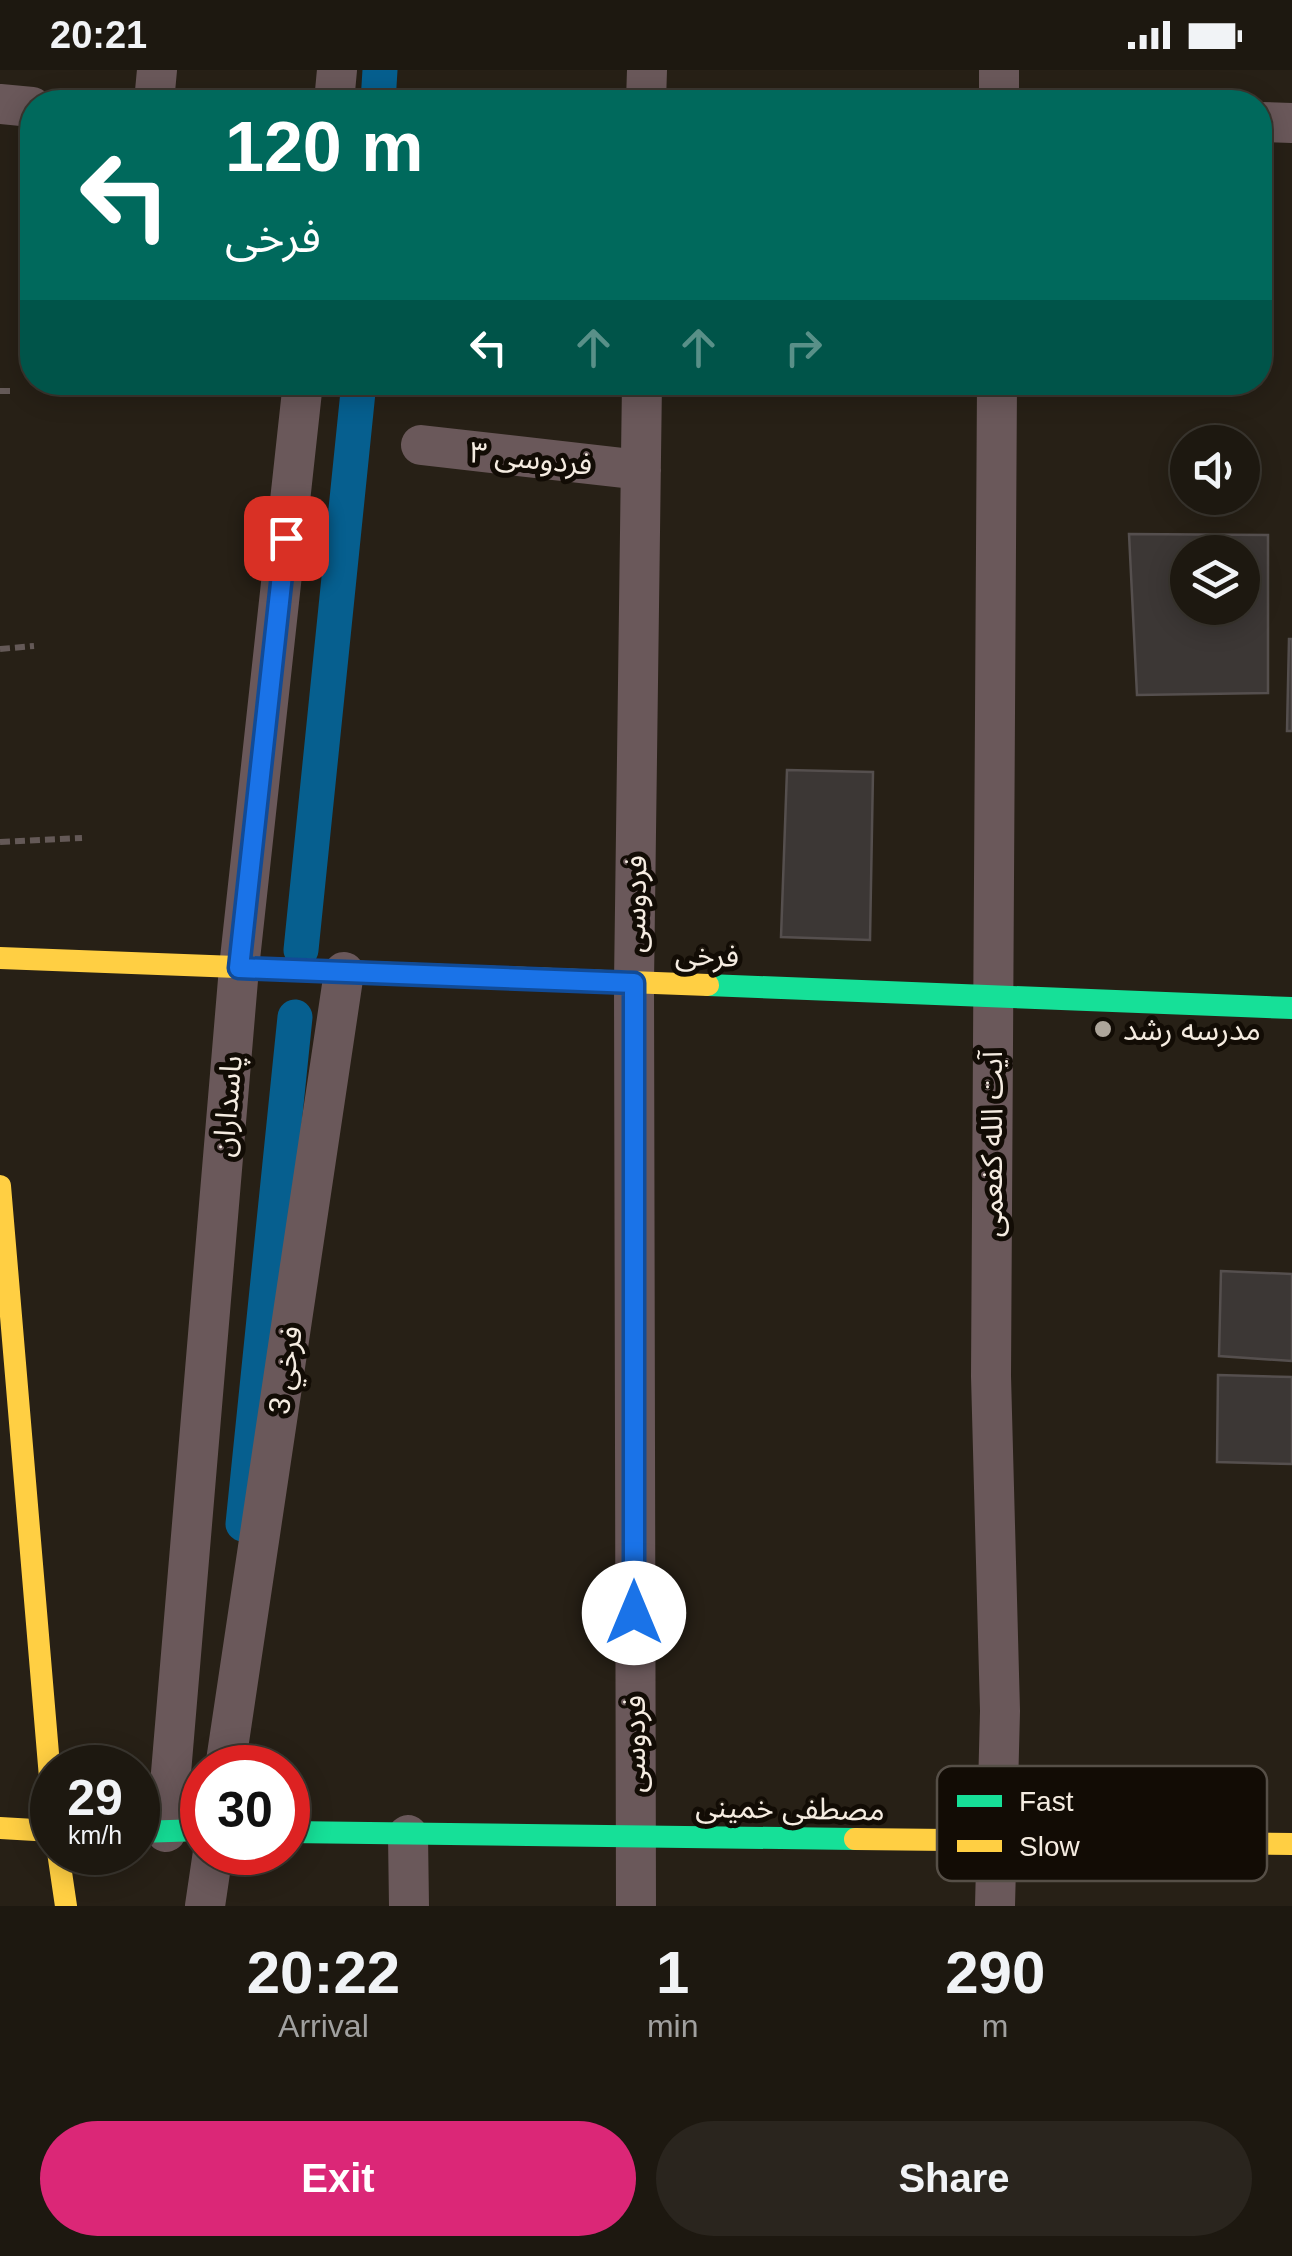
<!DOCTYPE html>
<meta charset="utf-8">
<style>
:root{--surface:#1d1810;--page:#2a251e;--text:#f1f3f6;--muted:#a0a09f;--line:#3b3730;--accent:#db2777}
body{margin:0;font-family:Helvetica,"Noto Sans Arabic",sans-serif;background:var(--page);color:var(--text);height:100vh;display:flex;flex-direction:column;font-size:38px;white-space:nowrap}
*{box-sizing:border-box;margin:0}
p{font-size:32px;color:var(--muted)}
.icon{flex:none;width:55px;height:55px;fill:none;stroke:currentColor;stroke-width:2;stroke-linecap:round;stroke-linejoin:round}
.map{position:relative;height:1836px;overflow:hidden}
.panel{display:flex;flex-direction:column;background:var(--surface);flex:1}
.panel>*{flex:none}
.guide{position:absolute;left:20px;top:20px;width:1252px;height:305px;border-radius:40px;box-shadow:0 5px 25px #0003,0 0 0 2px var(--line);background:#00695c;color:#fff;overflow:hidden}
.fabs{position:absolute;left:1170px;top:355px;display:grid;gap:20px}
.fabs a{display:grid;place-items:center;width:90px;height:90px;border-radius:50%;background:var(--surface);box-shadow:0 5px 25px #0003,0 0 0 2px var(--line);font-size:50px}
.speed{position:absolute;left:30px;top:1675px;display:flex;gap:20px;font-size:50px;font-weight:700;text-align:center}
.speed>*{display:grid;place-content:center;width:130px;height:130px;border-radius:50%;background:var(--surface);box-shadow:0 5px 25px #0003,0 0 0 2px var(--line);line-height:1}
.speed small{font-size:25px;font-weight:400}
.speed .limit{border:15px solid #d22;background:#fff;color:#111}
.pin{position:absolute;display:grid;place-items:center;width:85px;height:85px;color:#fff;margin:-42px;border-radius:20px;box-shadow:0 5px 15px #0006}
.me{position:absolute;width:110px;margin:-55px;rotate:0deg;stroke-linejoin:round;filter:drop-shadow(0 0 8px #0008)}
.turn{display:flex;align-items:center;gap:35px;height:210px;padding:0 40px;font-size:45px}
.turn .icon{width:130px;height:130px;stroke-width:2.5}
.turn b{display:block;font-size:70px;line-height:85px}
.lanes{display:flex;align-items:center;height:95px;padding:0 40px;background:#0003;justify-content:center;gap:50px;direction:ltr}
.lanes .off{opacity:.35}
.eta{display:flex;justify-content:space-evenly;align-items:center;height:170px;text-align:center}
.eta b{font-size:60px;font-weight:700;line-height:70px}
.action{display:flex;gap:20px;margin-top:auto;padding:20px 40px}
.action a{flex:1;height:115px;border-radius:60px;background:var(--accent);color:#fff;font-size:40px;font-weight:700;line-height:115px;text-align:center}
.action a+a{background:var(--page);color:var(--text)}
.status{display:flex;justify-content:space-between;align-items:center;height:70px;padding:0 50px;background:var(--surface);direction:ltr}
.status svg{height:28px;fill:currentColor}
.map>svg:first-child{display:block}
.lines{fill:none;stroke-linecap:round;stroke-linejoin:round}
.canal{stroke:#065f8f;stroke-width:35}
.building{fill:#3c3735;stroke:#554f4e;stroke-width:2.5;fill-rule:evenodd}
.path{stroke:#645957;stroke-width:6;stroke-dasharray:10 5;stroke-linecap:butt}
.street{stroke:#6a585a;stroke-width:40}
.fast{stroke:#16e098;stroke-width:22}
.slow{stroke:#ffcf43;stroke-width:22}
.route-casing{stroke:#114b97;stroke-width:25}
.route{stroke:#1a73e8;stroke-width:18}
.poi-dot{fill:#ada59a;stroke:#120c05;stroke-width:4}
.labels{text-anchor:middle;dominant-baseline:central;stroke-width:10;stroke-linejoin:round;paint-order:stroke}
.street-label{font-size:30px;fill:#f5ece1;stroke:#120c05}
.poi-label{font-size:30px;fill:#f5ece1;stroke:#120c05;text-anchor:start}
.key{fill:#120c05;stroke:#564f47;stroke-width:2.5}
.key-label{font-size:28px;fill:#f5ece1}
</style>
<div class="status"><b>20:21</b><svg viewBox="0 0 49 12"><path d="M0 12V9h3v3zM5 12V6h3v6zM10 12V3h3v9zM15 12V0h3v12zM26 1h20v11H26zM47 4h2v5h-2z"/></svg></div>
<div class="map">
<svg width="1292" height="1836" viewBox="0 0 1292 1836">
<rect width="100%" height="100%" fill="#272016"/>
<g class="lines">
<path class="canal" d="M378,32L380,0
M301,880L359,312
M243,1454L295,947"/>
</g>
<path class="building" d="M1129,464L1268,465V623L1137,625ZM1188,482H1242V538H1188Z
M1289,569H1292V661H1287Z
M787,700L873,702L870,870L781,867Z
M1221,1201L1292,1204V1291L1219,1286Z
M1218,1305L1292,1307V1394L1217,1392Z"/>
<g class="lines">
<path class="path" d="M0,321H12
M0,579L34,576
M0,772L82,768"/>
<path class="street" d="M154,32L157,0
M334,32L337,0
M646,32L647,0
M999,32V0
M0,34L32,37
M1260,52L1292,53
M421,375L641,400
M225,1698L344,902
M166,1762L239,898L303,312
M408,1765L409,1836
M205,1836L213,1782
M636,1836L634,913L642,312
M995,1836L1000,1641L991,1306L997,312"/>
<path class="fast" d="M708,915L1292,938
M138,1762L202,1760
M288,1762L855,1769"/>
<path class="slow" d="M0,888L708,915
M0,1116L52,1731
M0,1758L52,1761
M855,1769L1292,1774
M58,1782L66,1836"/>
</g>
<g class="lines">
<defs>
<path id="route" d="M286,468L239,898L634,913V1543"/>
</defs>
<use href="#route" class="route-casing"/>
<use href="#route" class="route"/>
</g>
<circle class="poi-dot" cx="1103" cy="959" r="10"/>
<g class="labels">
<g class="street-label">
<text transform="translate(531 388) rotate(6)">فردوسی ۳</text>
<text transform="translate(635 834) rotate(-89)">فردوسی</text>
<text transform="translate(707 885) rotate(2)">فرخی</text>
<text transform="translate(227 1036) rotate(-85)">پاسداران</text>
<text transform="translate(991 1074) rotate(-90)">آیت الله کفعمی</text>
<text transform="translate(285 1300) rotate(-81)">فرخي 3</text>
<text transform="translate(634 1674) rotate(-90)">فردوسی</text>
<text transform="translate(790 1738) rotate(1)">مصطفی خمینی</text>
</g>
<g class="poi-label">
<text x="1123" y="959">مدرسه رشد</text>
</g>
</g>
<rect x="937" y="1696" width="330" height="115" rx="15" class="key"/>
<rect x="957" y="1725" width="45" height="12" fill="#16e098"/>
<rect x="957" y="1770" width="45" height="12" fill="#ffcf43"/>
<g class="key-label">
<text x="1019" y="1741">Fast</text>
<text x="1019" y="1786">Slow</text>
</g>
</svg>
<div class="fabs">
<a><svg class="icon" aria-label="sound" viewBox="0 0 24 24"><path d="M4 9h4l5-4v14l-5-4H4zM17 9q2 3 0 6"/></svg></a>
<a><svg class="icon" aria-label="layers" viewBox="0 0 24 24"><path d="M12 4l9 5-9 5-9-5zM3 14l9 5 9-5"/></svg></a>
</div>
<div class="speed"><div>29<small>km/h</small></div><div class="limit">30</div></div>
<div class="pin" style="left:286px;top:468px;background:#d93025"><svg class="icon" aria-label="arrive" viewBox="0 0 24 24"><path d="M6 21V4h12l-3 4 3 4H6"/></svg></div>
<svg class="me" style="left:634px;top:1543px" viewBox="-20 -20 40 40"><circle r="19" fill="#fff"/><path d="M0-13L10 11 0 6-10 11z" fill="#1a73e8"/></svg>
<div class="guide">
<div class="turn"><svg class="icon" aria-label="left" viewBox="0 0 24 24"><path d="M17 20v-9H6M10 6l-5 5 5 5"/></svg><div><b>120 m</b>فرخی</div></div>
<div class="lanes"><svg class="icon" aria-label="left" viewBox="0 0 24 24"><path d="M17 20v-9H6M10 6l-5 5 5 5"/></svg><svg class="icon off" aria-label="ahead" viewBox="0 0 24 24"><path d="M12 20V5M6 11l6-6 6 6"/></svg><svg class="icon off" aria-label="ahead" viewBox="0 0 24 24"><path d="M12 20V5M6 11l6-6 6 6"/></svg><svg class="icon off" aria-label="right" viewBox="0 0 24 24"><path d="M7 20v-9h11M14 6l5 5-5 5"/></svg></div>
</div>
</div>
<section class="panel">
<div class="eta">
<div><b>20:22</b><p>Arrival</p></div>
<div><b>1</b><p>min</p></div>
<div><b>290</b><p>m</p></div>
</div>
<div class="action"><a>Exit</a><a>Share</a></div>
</section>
